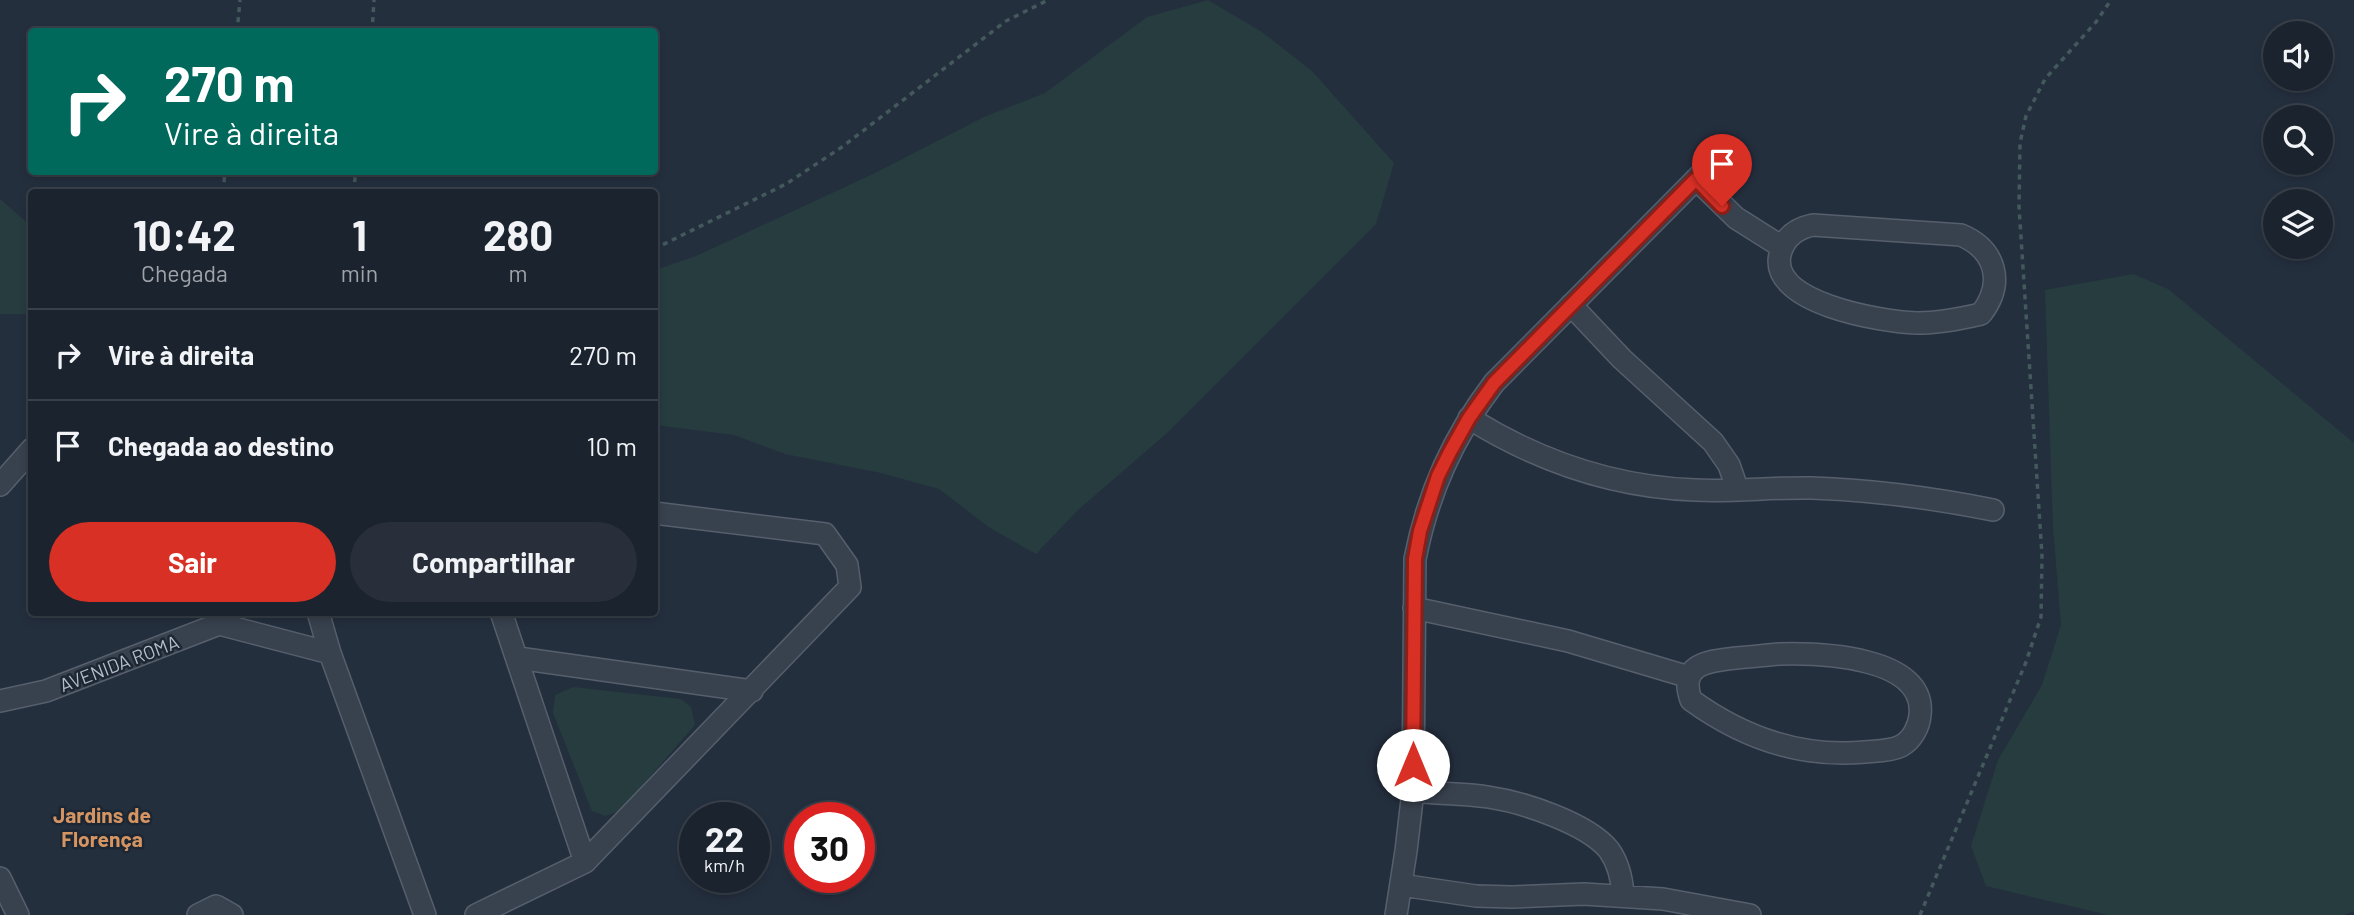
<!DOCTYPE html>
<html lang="pt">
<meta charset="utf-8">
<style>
:root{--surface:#1b232e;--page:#282f3a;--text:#f1f3f6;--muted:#a0a4aa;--line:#39404a;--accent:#d93025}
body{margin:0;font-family:Barlow,sans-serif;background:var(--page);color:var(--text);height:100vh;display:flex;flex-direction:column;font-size:26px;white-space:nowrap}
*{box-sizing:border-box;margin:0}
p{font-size:23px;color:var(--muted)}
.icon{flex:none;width:38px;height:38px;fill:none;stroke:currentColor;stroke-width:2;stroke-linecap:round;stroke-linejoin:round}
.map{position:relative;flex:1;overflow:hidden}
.sheet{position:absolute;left:28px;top:189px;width:630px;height:427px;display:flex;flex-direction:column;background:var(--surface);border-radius:7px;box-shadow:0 4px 10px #0003,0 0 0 2px var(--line)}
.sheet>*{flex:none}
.guide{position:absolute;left:28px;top:28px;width:630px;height:147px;border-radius:7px;box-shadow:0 4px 10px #0003,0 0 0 2px var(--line);background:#00695c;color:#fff;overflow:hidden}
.fabs{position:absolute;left:2263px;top:21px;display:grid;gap:14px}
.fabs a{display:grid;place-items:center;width:70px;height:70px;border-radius:50%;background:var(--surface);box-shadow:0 4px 10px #0003,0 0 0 2px var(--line);font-size:35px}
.speed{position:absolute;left:679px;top:802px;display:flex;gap:14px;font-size:35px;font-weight:700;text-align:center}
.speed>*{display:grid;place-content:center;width:91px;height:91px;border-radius:50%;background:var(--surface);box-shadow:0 4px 10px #0003,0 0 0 2px var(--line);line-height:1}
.speed small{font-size:18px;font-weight:400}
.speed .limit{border:10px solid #d22;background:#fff;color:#111}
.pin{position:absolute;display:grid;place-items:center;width:60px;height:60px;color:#fff;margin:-72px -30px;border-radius:50% 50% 50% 0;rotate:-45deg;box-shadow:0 0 7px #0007}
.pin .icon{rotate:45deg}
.me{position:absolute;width:77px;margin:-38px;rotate:0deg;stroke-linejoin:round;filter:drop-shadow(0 0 5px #0008)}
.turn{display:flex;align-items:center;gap:24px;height:147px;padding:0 21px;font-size:32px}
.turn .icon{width:91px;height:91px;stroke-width:2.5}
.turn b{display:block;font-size:49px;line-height:60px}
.eta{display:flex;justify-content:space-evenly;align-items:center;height:119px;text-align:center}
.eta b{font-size:42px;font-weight:700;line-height:49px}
.cta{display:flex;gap:14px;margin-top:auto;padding:14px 21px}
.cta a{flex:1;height:80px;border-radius:42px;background:var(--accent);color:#fff;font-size:28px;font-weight:700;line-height:80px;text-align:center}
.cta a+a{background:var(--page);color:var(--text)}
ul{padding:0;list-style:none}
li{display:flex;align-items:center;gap:21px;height:91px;padding:0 21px;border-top:2px solid var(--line)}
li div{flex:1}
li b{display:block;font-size:26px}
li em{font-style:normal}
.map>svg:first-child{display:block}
.green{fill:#263c3f}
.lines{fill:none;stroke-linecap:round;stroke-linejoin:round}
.minor-casing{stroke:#565f6c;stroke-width:24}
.path{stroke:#44595c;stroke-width:3.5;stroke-dasharray:5 5;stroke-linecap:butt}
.minor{stroke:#38414e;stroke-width:21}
.route-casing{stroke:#8d1f18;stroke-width:18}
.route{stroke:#d93025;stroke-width:12}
.labels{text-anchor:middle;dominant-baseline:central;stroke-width:5;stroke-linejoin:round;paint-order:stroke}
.street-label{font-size:19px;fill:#b4bcc9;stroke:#1d2633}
.neighbourhood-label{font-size:21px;font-weight:bold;fill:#d59563;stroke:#1d2633}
</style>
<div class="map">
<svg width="2354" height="915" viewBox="0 0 2354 915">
<rect width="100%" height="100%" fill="#242f3e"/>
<path class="green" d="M1208,0L1262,32L1312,71L1394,163L1376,224L1167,433L1078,510L1036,554L990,528L939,489L881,473L785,454L734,435L655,425V270L696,256L871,175L984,117L1045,93L1147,17Z
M0,199L31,226V314H0Z
M2133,274L2168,289L2354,443V911L2345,915H2108L1986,886L1971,846L1998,760L2042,685L2061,625L2053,528L2045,290Z
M573,687L681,699L691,707L695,725L620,811L605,816L592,811L553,713L555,695Z"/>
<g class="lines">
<defs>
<path id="minor" d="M1696,179L1736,218L1782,247
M1813,225L1961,235C1996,250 2005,283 1981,314C1960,319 1939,323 1917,323C1883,322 1763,303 1781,251C1786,236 1798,228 1813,225Z
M1571,305L1622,359L1713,442L1729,465L1737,488
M1469,418C1538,461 1612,487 1695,490C1734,492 1773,487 1812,488C1873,490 1933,498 1993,510
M0,485L32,449
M1414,608L1568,641L1689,677
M501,612L585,862
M219,624L330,653L318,612
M330,653L425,915
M1780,654C1819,653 1927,656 1920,715C1919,727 1912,740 1901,746C1891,751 1876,751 1865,752C1801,758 1742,737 1691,700C1678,663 1710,661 1736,658C1751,657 1766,655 1780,654Z
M518,658L752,691
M0,701L46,691L219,624L232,612
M1413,791C1438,794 1463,793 1488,797C1522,802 1587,823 1609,850C1619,864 1622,879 1623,895
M0,878L18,915
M1401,885L1476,896L1512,897L1584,894L1663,899L1750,915
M198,915L216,906L232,915
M476,915L585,862L850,587L847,565L825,534L654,513
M1396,915L1406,851L1413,791L1415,559C1428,493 1453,437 1494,383L1724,151"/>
</defs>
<use href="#minor" class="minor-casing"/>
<path class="path" d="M237,32L240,0
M372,32L374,0
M223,192L225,172
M353,192L356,172
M654,249L786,184L842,147L1006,21L1048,0
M1920,915L2026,662L2041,617L2042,555L2019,207L2020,143L2026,116L2045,79L2096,22L2111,0"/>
<use href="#minor" class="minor"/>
</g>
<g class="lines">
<defs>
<path id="route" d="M1413,765L1415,559L1420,531L1438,476L1450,452L1469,418L1494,383L1696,179L1722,206"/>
</defs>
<use href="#route" class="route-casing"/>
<use href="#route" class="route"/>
</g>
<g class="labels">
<g class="street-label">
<text transform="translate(119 663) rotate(-21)">AVENIDA ROMA</text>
</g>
<g class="neighbourhood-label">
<text x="102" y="814">Jardins de<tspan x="102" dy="24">Florença</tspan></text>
</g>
</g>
</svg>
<div class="fabs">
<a><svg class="icon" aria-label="sound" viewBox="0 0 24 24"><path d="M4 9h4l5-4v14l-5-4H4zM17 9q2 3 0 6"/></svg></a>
<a><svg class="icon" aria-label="search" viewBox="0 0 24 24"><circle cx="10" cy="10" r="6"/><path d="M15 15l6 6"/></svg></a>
<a><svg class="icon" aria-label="layers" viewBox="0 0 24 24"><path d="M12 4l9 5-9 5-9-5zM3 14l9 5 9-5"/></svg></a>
</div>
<div class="speed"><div>22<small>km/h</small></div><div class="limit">30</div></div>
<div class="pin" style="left:1722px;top:206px;background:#d93025"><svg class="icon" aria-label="arrive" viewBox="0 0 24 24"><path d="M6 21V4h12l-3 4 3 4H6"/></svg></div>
<svg class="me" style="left:1413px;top:765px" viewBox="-20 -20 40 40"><circle r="19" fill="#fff"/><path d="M0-13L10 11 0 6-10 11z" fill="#d93025"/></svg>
<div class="guide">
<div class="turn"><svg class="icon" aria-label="right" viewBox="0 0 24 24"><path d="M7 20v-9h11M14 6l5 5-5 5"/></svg><div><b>270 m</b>Vire à direita</div></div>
</div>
<section class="sheet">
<div class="eta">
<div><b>10:42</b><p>Chegada</p></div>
<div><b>1</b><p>min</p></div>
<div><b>280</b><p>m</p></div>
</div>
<ul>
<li><svg class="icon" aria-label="right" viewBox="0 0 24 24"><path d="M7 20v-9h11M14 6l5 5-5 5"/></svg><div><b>Vire à direita</b></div><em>270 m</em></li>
<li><svg class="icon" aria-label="arrive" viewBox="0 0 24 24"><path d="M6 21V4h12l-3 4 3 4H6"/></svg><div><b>Chegada ao destino</b></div><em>10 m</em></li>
</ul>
<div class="cta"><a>Sair</a><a>Compartilhar</a></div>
</section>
</div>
